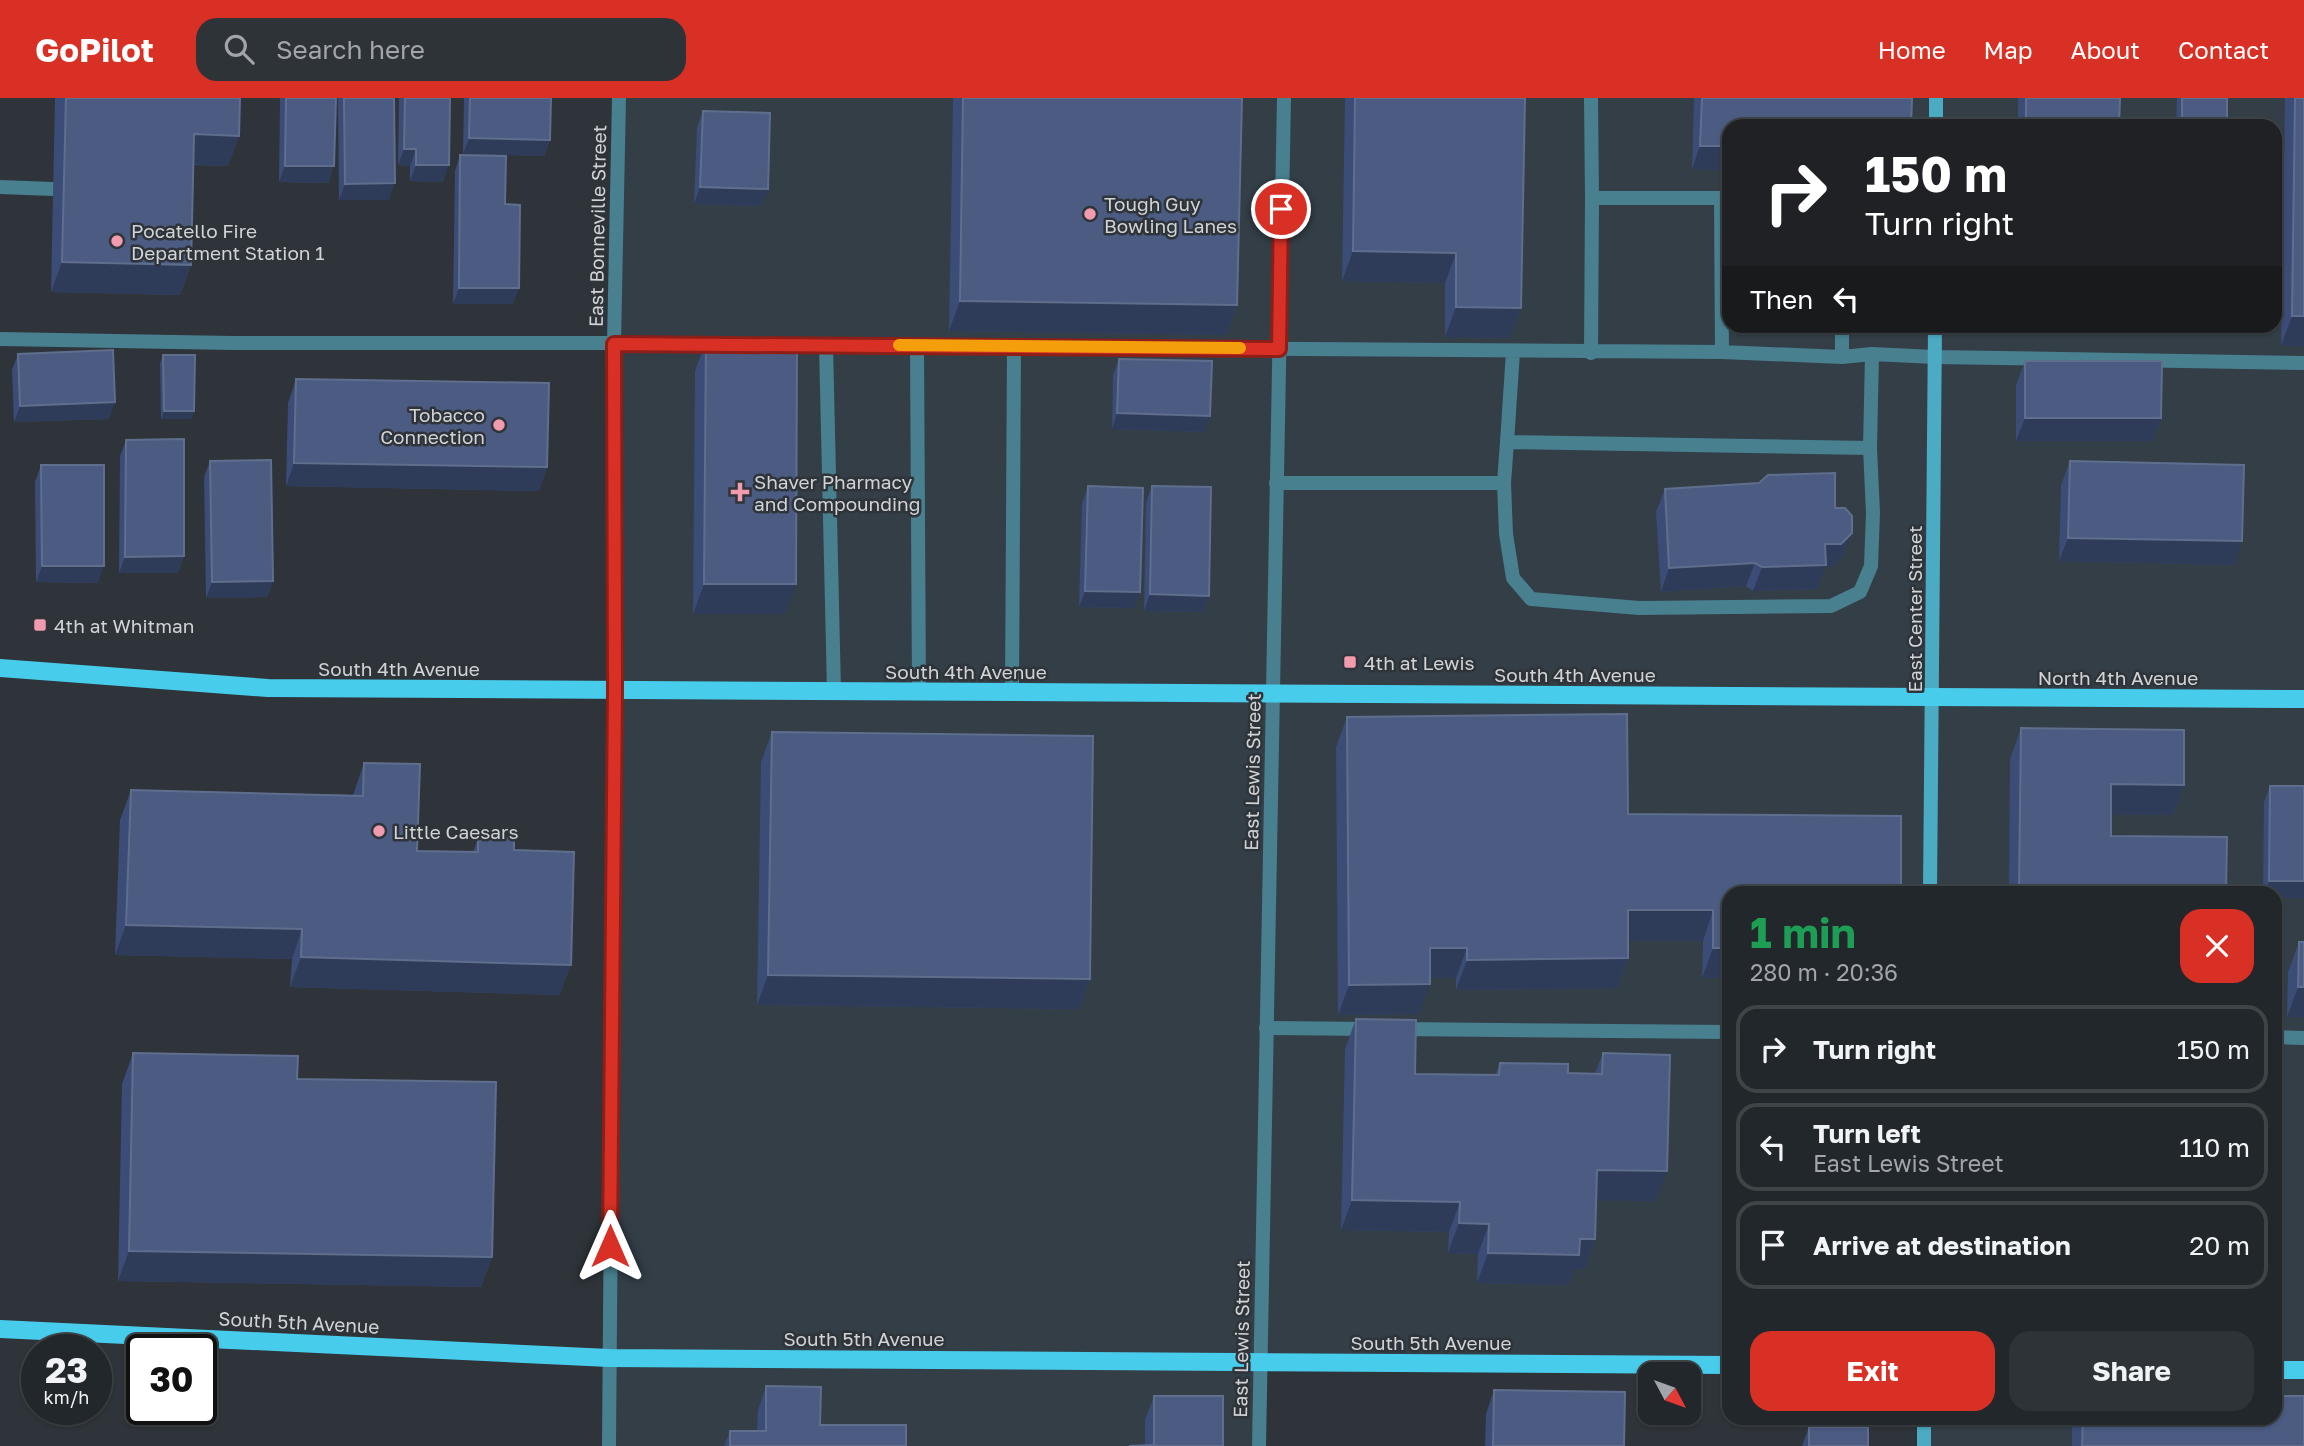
<!DOCTYPE html>
<meta charset="utf-8">
<style>
:root{--surface:#22272b;--page:#2e3337;--text:#f1f3f6;--muted:#a2a5a9;--line:#3f4447;--accent:#d93025}
body{margin:0;font-family:"Golos Text",sans-serif;background:var(--page);color:var(--text);height:100vh;display:flex;flex-direction:column;font-size:26px;white-space:nowrap}
*{box-sizing:border-box;margin:0}
p{font-size:23px;color:var(--muted)}
.icon{flex:none;width:38px;height:38px;fill:none;stroke:currentColor;stroke-width:2;stroke-linecap:round;stroke-linejoin:round}
.map{position:relative;flex:1;overflow:hidden}
.panel{position:absolute;left:1722px;top:788px;width:560px;height:539px;display:flex;flex-direction:column;background:var(--surface);border-radius:21px;box-shadow:0 2px 5px #0004,0 0 0 2px var(--line)}
.panel>*{flex:none}
.banner{position:absolute;left:1722px;top:21px;width:560px;height:214px;border-radius:21px;box-shadow:0 2px 5px #0004,0 0 0 2px var(--line);background:#202124;color:#fff;overflow:hidden}
.needle{width:46px;rotate:131deg}
.buttons{position:absolute;left:1638px;top:1264px;display:grid;gap:14px}
.buttons a{display:grid;place-items:center;width:63px;height:63px;border-radius:14px;background:var(--surface);box-shadow:0 2px 5px #0004,0 0 0 2px var(--line);font-size:35px}
.speed{position:absolute;left:21px;top:1236px;display:flex;gap:14px;font-size:35px;font-weight:700;text-align:center}
.speed>*{display:grid;place-content:center;width:91px;height:91px;border-radius:50%;background:var(--surface);box-shadow:0 2px 5px #0004,0 0 0 2px var(--line);line-height:1}
.speed small{font-size:18px;font-weight:400}
.speed .limit{border:4px solid #111;border-radius:10px;background:#fff;color:#111}
.pin{position:absolute;display:grid;place-items:center;width:60px;height:60px;color:#fff;margin:-30px;border:4px solid #fff;border-radius:50%;box-shadow:0 2px 7px #0007}
.me{position:absolute;width:77px;margin:-38px;rotate:0deg;stroke-linejoin:round;filter:drop-shadow(0 0 5px #0008)}
.turn{display:flex;align-items:center;gap:24px;height:147px;padding:0 28px;font-size:32px}
.turn .icon{width:91px;height:91px;stroke-width:2.5}
.turn b{display:block;font-size:49px;line-height:60px}
.then{display:flex;align-items:center;height:66px;padding:0 28px;background:#0003;gap:14px;font-size:26px}
.round{display:grid;place-items:center;flex:none;width:74px;height:74px;border-radius:21px;background:var(--page)}
.head{display:flex;align-items:center;justify-content:space-between;height:119px;padding:0 28px}
h1{font-size:42px;font-weight:700;line-height:52px;color:#1e9e55}
.button{display:flex;gap:14px;margin-top:auto;padding:14px 28px}
.button a{flex:1;height:80px;border-radius:21px;background:var(--accent);color:#fff;font-size:28px;font-weight:700;line-height:80px;text-align:center}
.button a+a{background:var(--page);color:var(--text)}
ul{padding:0;list-style:none}
li{display:flex;align-items:center;gap:21px;height:88px;margin:0 14px 10px;padding:0 14px;border:4px solid var(--line);border-radius:21px}
li div{flex:1}
li b{display:block;font-size:26px}
li em{font-style:normal}
header{display:flex;align-items:center;gap:42px;box-sizing:border-box;height:98px;padding:0 35px;background:var(--accent);color:#fff}
header strong{font-size:33px}
nav{display:flex;gap:38px;margin-inline-start:auto;font-size:24px}
.search{width:490px;height:63px;background:var(--page);display:flex;align-items:center;gap:18px;box-sizing:border-box;padding:0 24px;border-radius:21px;color:var(--muted);font-size:26px}
.map>svg:first-child{display:block}
.built{fill:#333e47;fill-rule:evenodd}
.lines{fill:none;stroke-linecap:round;stroke-linejoin:round}
.lane{stroke:#48808f;stroke-width:14}
.street{stroke:#48808f;stroke-width:14}
.secondary{stroke:#4babc3;stroke-width:14}
.primary{stroke:#48ccec;stroke-width:18}
.wall{fill:#3b4c76}
.shaded-wall{fill:#2f3c59}
.building{fill:#4b5b81;stroke:#606e8e;stroke-width:2}
.route-casing{stroke:#8d1f18;stroke-width:18}
.route{stroke:#d93025;stroke-width:12}
.slow{stroke:#f59e0b;stroke-width:12}
.poi-dot{fill:#f29aae;stroke:#2e3439;stroke-width:2.5}
.labels{text-anchor:middle;dominant-baseline:central;stroke-width:5;stroke-linejoin:round;paint-order:stroke}
.poi-label{font-size:19px;fill:#d1d4d7;stroke:#2e3439;text-anchor:start}
.street-label{font-size:19px;fill:#d1d4d7;stroke:#2e3439}
</style>
<header>
<strong>GoPilot</strong>
<div class="search"><svg class="icon" aria-label="search" viewBox="0 0 24 24"><circle cx="10" cy="10" r="6"/><path d="M15 15l6 6"/></svg>Search here</div>
<nav><a>Home</a><a>Map</a><a>About</a><a>Contact</a></nav>
</header>
<div class="map">
<svg width="2304" height="1348" viewBox="0 0 2304 1348">
<rect width="100%" height="100%" fill="#2e3439"/>
<path class="built" d="M620,0H2304V1348H1924V1320H2275V794H1729V1267L1261,1264L1259,1348H609ZM1729,28H2275V228H1729Z"/>
<g class="lines">
<path class="lane" d="M1591,0L1592,100H1721
M0,89L53,91
M614,245L721,246
M780,247L1722,254L1842,259L1872,256L1934,259L2304,265
M826,247L834,593
M917,248L919,593
M1513,254L1507,344L1870,350
M1722,254L1721,100L1728,101
M1591,255L1592,100
M1842,259V228
M1507,344L1504,385L1506,436L1513,480L1531,501L1639,510L1831,508L1860,494L1871,468L1873,415L1870,350L1872,256
M1276,385H1504
M1012,594L1014,248
M1266,930L1371,931
M1398,931L1729,934
M2275,939L2304,940"/>
<path class="street" d="M0,241L233,245H614
M609,1348L615,591L614,245L619,0
M1259,1348L1284,0"/>
<path class="secondary" d="M1936,28V0
M1930,794L1935,228
M1924,1348V1320"/>
<path class="primary" d="M0,570L268,590L2304,601
M0,1231L609,1260L1729,1267
M2275,1272H2304"/>
</g>
<path class="wall" d="M55,0H240L239,38L228,68L193,67L191,167L180,197L51,194Z
M280,0H336L329,85L279,84Z
M338,0H394L389,102H339Z
M399,0H450L443,84L410,83V68L398,67Z
M464,0H551L550,42L544,58L463,56Z
M953,0H1242L1237,207L1226,237L949,233Z
M1345,0H1525L1521,210L1510,240L1445,239V185L1342,183Z
M1694,0H1912L1729,28V72L1692,71Z
M2018,0H2120L2119,28H2018Z
M2177,0H2227V28H2176Z
M2285,0H2304V248H2281Z
M703,13L762,108L694,106L697,29Z
M460,57L505,106L513,206H453L455,73Z
M706,243L785,516H693L695,273Z
M18,256L109,321L14,324L12,272Z
M163,257L194,313L191,321H161L160,265Z
M1119,261L1210,318L1205,334L1112,331L1113,277Z
M2025,263L2161,320L2153,343H2016V287Z
M296,281L547,369L539,393L286,388L288,305Z
M126,342L184,458L178,475H119L120,358Z
M210,363L273,483L267,499L206,500L204,379Z
M2070,363L2234,467L2059,463L2061,387Z
M41,367L98,485L36,484L35,384Z
M1088,388L1134,510L1079,509L1082,405Z
M1152,388L1209,498L1203,514L1144,513L1146,404Z
M1665,391L1835,410L1843,458L1833,469H1825L1817,491L1753,493L1746,488L1661,494L1656,414Z
M1347,619L1628,716L1729,794V880H1702L1703,843L1628,842V860L1617,890L1456,892V880H1430L1419,916L1338,917L1336,649Z
M2021,630L2184,687L2173,717L2111,716V738L2226,794H2009L2010,661Z
M772,634L1090,881L1079,911L757,907L761,664Z
M364,665L417,753L473,754L478,740L514,752L560,897L290,889L292,861L115,857L120,722L131,692L353,697Z
M2270,688H2304V800L2275,799V794H2263L2264,704Z
M2299,844L2304,919H2287L2288,874Z
M1356,921L1415,976L1495,977L1500,965L1568,975H1595L1603,955L1656,1103L1596,1102L1595,1141L1585,1171H1574L1568,1187L1477,1185L1478,1156L1448,1155L1449,1134L1341,1132L1345,951Z
M133,955L297,981L492,1159L481,1189L118,1183L122,986Z
M766,1288L820,1327L906,1348H724L730,1333H757L758,1312Z
M1494,1292L1624,1348H1485L1486,1316Z
M1154,1298L1223,1348H1145V1322Z
M2075,1320H2275L2304,1348H2072V1327Z
M1809,1329L1868,1348H1802Z"/>
<path class="shaded-wall" d="M194,36L239,38L228,68L183,66Z
M469,40L550,42L544,58L463,56Z
M1700,48H1729V72L1692,71Z
M404,51H416L410,68L398,67Z
M416,67H449L443,84L410,83Z
M285,68H334L329,85L279,84Z
M395,85L389,102H339L345,86Z
M700,89L768,91L762,108L694,106Z
M1353,153L1456,155L1445,185L1342,183Z
M62,164L191,167L180,197L51,194Z
M459,190H519L513,206H453Z
M960,203L1237,207L1226,237L949,233Z
M1456,209L1521,210L1510,240L1445,239Z
M2292,218H2304V248H2281Z
M115,304L109,321L14,324L20,308Z
M164,313H194L191,321H161Z
M1117,315L1210,318L1205,334L1112,331Z
M2025,320H2161L2153,343H2016Z
M294,365L547,369L539,393L286,388Z
M1852,435L1843,458L1833,469H1825L1817,491L1753,493L1762,469L1825,446Z
M2068,440L2242,443L2234,467L2059,463Z
M184,458L178,475H119L125,459Z
M1755,465L1746,488L1661,494L1669,470Z
M42,468H104L98,485L36,484Z
M273,483L267,499L206,500L212,484Z
M704,486H796L785,516H693Z
M1085,493L1140,494L1134,510L1079,509Z
M1150,496L1209,498L1203,514L1144,513Z
M2111,686L2184,687L2173,717L2100,716Z
M2269,783H2304V800L2275,799V794H2265Z
M1628,812H1713L1703,843L1617,842Z
M126,827L302,831L292,861L115,857Z
M1430,850H1467L1456,880H1419Z
M1713,850H1729V880H1702Z
M301,859L571,867L560,897L290,889Z
M1628,860L1617,890L1456,892L1467,862Z
M768,877L1090,881L1079,911L757,907Z
M1430,886L1419,916L1338,917L1349,887Z
M2298,889H2304V919H2287Z
M1597,1072L1667,1073L1656,1103L1586,1102Z
M1352,1102L1460,1104L1449,1134L1341,1132Z
M1459,1125L1489,1126L1478,1156L1448,1155Z
M1580,1141H1595L1585,1171H1574L1568,1187L1477,1185L1488,1155Z
M129,1153L492,1159L481,1189L118,1183Z"/>
<path class="building" d="M66,0H240L239,38L194,36L191,167L62,164Z
M286,0H336L334,68H285Z
M344,0H394L395,85L345,86Z
M405,0H450L449,67H416V51H404Z
M470,0H551L550,42L469,40Z
M963,0H1242L1237,207L960,203Z
M1355,0H1525L1521,210L1456,209V155L1353,153Z
M1702,0H1912L1911,28H1729V48H1700Z
M2026,0H2120L2119,28H2026Z
M2182,0H2227V28H2182Z
M2295,0H2304V218H2292Z
M703,13L770,15L768,91L700,89Z
M460,57L506,58L505,106L520,107L519,190H459Z
M797,242L796,486H704L706,243Z
M113,252L115,304L20,308L18,256Z
M163,257H195L194,313H164Z
M1119,261L1212,263L1210,318L1117,315Z
M2025,263H2162L2161,320H2025Z
M296,281L549,285L547,369L294,365Z
M184,341V458L125,459L126,342Z
M271,362L273,483L212,484L210,363Z
M2070,363L2244,367L2242,443L2068,440Z
M41,367H104V468H42Z
M1835,375V410H1845L1852,418V435L1841,446H1825L1826,467L1762,469L1755,465L1669,470L1665,391L1759,385L1768,377Z
M1088,388L1143,390L1140,494L1085,493Z
M1152,388L1211,389L1209,498L1150,496Z
M1627,616L1628,716L1901,718V794H1729V850H1713V812H1628V860L1467,862V850H1430V886L1349,887L1347,619Z
M2021,630L2184,632V687L2111,686V738L2227,739L2226,794H2019Z
M772,634L1093,638L1090,881L768,877Z
M364,665L420,666L417,753L478,754V740H514V752L574,754L571,867L301,859L302,831L126,827L131,692L363,698Z
M2270,688H2304V783H2269Z
M2299,844H2304V889H2298Z
M1356,921L1416,922L1415,976L1499,977L1500,965L1568,966V975L1602,976L1603,955L1670,957L1667,1073L1597,1072L1595,1141H1580L1579,1157L1488,1155L1489,1126L1459,1125L1460,1104L1352,1102Z
M133,955L298,958L297,981L496,984L492,1159L129,1153Z
M766,1288L821,1289L820,1327H906V1348H730V1333H766Z
M1494,1292L1625,1294L1624,1348H1493Z
M1154,1298H1223V1348H1129L1154,1347Z
M2275,1298H2304V1348H2082L2083,1320H2275Z
M1809,1329H1868V1348H1809Z"/>
<g class="lines">
<defs>
<path id="route" d="M610,1148L615,591L614,246L1279,251L1281,111"/>
</defs>
<use href="#route" class="route-casing"/>
<use href="#route" class="route"/>
<path class="slow" d="M899,247L1240,250"/>
</g>
<g class="poi-dot">
<circle cx="1090" cy="116" r="7"/>
<circle cx="117" cy="143" r="7"/>
<circle cx="499" cy="327" r="7"/>
<path d="M736.5 383.5h7v7h7v7h-7v7h-7v-7h-7v-7h7z"/>
<rect x="33" y="520" width="14" height="14" rx="3.5"/>
<rect x="1343" y="557" width="14" height="14" rx="3.5"/>
<circle cx="379" cy="733" r="7"/>
</g>
<g class="labels">
<g class="poi-label">
<text x="1104" y="105">Tough Guy<tspan x="1104" dy="22">Bowling Lanes</tspan></text>
<text x="131" y="132">Pocatello Fire<tspan x="131" dy="22">Department Station 1</tspan></text>
<text x="485" y="316" text-anchor="end">Tobacco<tspan x="485" dy="22">Connection</tspan></text>
<text x="754" y="383">Shaver Pharmacy<tspan x="754" dy="22">and Compounding</tspan></text>
<text x="54" y="527">4th at Whitman</text>
<text x="1364" y="564">4th at Lewis</text>
<text x="393" y="733">Little Caesars</text>
</g>
<g class="street-label">
<text transform="translate(597 128) rotate(-89)">East Bonneville Street</text>
<text transform="translate(1914 511) rotate(-90)">East Center Street</text>
<text x="399" y="570">South 4th Avenue</text>
<text x="966" y="573">South 4th Avenue</text>
<text x="1575" y="576">South 4th Avenue</text>
<text x="2118" y="579">North 4th Avenue</text>
<text transform="translate(1252 674) rotate(-89)">East Lewis Street</text>
<text transform="translate(299 1224) rotate(3)">South 5th Avenue</text>
<text x="864" y="1240">South 5th Avenue</text>
<text transform="translate(1241 1241) rotate(-89)">East Lewis Street</text>
<text x="1431" y="1244">South 5th Avenue</text>
</g>
</g>
</svg>
<div class="buttons">
<a><svg class="needle" viewBox="-14 -14 28 28"><path d="M0-13l5 13h-10z" fill="#e53935"/><path d="M0 13l5-13h-10z" fill="#a2a5a9"/></svg></a>
</div>
<div class="speed"><div>23<small>km/h</small></div><div class="limit">30</div></div>
<div class="pin" style="left:1281px;top:111px;background:#d93025"><svg class="icon" aria-label="arrive" viewBox="0 0 24 24"><path d="M6 21V4h12l-3 4 3 4H6"/></svg></div>
<svg class="me" style="left:610px;top:1148px" viewBox="-20 -20 40 40"><path d="M0-17L14 15 0 8-14 15z" fill="#d93025" stroke="#fff" stroke-width="4"/></svg>
<div class="banner">
<div class="turn"><svg class="icon" aria-label="right" viewBox="0 0 24 24"><path d="M7 20v-9h11M14 6l5 5-5 5"/></svg><div><b>150 m</b>Turn right</div></div>
<div class="then">Then<svg class="icon" aria-label="left" viewBox="0 0 24 24"><path d="M17 20v-9H6M10 6l-5 5 5 5"/></svg></div>
</div>
<section class="panel">
<div class="head"><div><h1>1 min</h1><p>280 m · 20:36</p></div><a class="round" style="background:#d93025;color:#fff"><svg class="icon" aria-label="close" viewBox="0 0 24 24"><path d="M6 6l12 12M18 6L6 18"/></svg></a></div>
<ul>
<li><svg class="icon" aria-label="right" viewBox="0 0 24 24"><path d="M7 20v-9h11M14 6l5 5-5 5"/></svg><div><b>Turn right</b></div><em>150 m</em></li>
<li><svg class="icon" aria-label="left" viewBox="0 0 24 24"><path d="M17 20v-9H6M10 6l-5 5 5 5"/></svg><div><b>Turn left</b><p>East Lewis Street</p></div><em>110 m</em></li>
<li><svg class="icon" aria-label="arrive" viewBox="0 0 24 24"><path d="M6 21V4h12l-3 4 3 4H6"/></svg><div><b>Arrive at destination</b></div><em>20 m</em></li>
</ul>
<div class="button"><a>Exit</a><a>Share</a></div>
</section>
</div>
